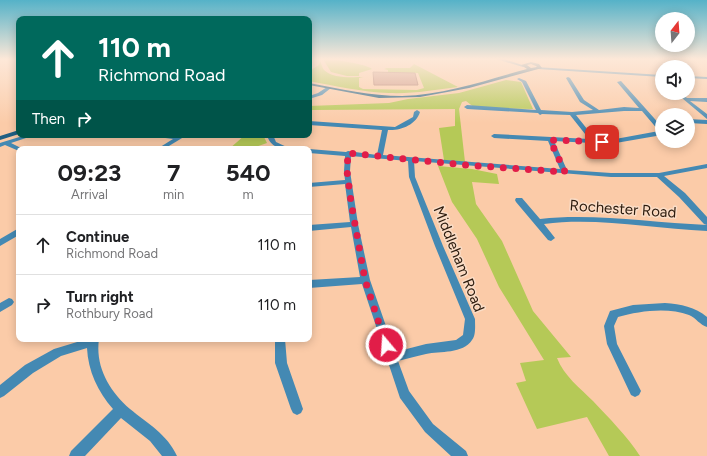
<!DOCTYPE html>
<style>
:root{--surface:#fff;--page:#f6f6f6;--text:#202124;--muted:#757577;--line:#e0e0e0}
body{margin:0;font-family:Figtree,sans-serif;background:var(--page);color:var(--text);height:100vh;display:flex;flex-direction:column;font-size:15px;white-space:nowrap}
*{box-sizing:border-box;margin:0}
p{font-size:13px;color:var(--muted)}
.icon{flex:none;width:22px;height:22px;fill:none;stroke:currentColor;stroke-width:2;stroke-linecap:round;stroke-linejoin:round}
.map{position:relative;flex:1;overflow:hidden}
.panel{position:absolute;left:16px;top:146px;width:296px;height:196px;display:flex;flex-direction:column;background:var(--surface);border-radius:8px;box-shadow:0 2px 10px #0003}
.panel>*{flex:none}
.hud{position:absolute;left:16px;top:16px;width:296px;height:122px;border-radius:8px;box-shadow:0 2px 10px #0003;background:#00695c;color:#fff;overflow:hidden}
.needle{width:26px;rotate:17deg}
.tools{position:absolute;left:655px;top:12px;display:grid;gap:8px}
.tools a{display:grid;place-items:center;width:40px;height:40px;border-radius:50%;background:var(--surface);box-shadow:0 2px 10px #0003;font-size:20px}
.pin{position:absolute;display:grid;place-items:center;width:34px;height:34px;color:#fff;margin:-17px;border-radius:8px;box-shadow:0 2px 6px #0006}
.me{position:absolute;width:44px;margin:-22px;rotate:342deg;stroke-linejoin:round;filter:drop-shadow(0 0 3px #0008)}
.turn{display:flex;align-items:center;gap:14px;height:84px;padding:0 16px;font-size:18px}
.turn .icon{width:52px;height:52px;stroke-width:2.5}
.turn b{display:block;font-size:28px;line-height:34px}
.then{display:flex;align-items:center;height:38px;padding:0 16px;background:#0003;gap:8px;font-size:15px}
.eta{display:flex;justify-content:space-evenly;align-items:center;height:68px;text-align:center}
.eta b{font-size:24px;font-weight:700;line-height:28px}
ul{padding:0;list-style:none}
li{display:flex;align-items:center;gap:12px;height:60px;padding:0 16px;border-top:1px solid var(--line)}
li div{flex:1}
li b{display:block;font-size:15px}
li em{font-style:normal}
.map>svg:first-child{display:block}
.green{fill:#b5c957}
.building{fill:#ca9281;stroke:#aa7565}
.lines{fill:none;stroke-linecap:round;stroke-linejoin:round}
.street{fill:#4489b3;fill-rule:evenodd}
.secondary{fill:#205f83;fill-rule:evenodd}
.route{stroke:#e11d48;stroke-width:7;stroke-dasharray:0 12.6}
.labels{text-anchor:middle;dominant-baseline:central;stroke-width:3;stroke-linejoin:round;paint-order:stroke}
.street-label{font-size:15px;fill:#2c1b0d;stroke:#faddc7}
</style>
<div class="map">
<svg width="707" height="456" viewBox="0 0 707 456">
<rect width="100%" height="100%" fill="#fbcba8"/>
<path class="green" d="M323,59C332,59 367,64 372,69L359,73V76H347L331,72Z
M320,61C322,64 322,68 324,70C333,79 352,77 363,77L359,78V87L363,89L417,90L424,88L418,73H388V70L384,69L387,68H410L414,64L458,87C435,90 412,94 389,93C362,92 335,86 309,81V71L319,65Z
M506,80L521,82L533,109L475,108L466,101L462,102L459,109L465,162L444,160L439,128L455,126V109L309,110V106L389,103L408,99L459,93Z
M245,135H263L267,143L250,149H229Z
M438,166L472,169L497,174L499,184L472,182L476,204L502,241L533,311L571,357L557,358C564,376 580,388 593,401C609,418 627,436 640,456H609L587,417L537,429L516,383L526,381L520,363L544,360L499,287L477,239L452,202Z"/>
<path class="building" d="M373,72L415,73L418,85H374Z"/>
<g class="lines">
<path class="street" d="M496,59H504L525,66L523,67Z
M536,67L662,75V77L538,69H536Z
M688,76L707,77V79L688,78Z
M568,77L570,78L584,100L599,110L624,107L639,108L617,82L621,81L662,127V135L610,144L554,141L567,170L611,173H659L707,164V168L664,176L685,193L707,217V225L704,224L679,197L657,177H611L414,161L415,177L443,246L475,319C475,326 476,335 472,340C463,354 440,351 426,354C416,356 407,359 398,361L409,391L433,424L466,451L468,456H451L425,432L400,398L362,284L309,288V280L360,277L351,227L309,231V225L350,222L345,184L309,187V183L345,180L344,171L345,156L309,153V149L346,152L348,151L377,155L382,130L309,125V121L395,127L413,117L414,112L417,110L420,112C416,125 400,131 388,130L383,155L560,169L548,141L494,138L491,136L494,134L589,139L570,115L542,114L540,115L538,113L467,109L464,107L467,105L536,110L522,82L517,79L519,78L526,81L541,110L572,112L593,110L580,102L566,78ZM624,111H642L659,131L610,140L595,139L576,115ZM351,156L408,161L409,177L435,246L465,319L463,335L456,340L426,344L395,352L370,280L358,224L350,171Z
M327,87L331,88L322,95L309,99V96L318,93Z
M676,93H681L687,98H707V102L690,101L707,114V119Z
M688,119L707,120V124L688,123Z
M26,135H35L11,143L21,148L22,149H19V151L5,145L0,147V143L3,142Z
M155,135L178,136L187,135L164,149H157L173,139L158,137Z
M267,135H273L276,142L291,149C280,149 270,147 267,135Z
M516,198H522L540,219C595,213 651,223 707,225V231C653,229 598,217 544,224L555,238L551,241L548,240L516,202L515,200Z
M19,228V235L0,246V239Z
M9,298L12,299L14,302L12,305L0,312V303Z
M665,303C681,304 695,307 707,317V327C700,325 696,318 689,315C668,307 639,311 618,317L614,326L617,344L641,391L639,395L635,397L631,395L607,344L604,326L610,311L633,305Z
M87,339H99C95,366 109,391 130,409C147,423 167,434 177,456H162L150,441L121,418L85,456H69L71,451L113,409C98,392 88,371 87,348L61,356L33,373L4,396L0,398V385L25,365L54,349Z
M275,339H285L287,363L303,409L301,413L297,415L293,413L291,409L275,363Z"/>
<path class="secondary" d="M531,62L539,64L542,68L469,88L420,97L379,98L309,85V83C340,89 371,96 402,96C445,95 486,80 527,69L521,65ZM531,64L536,66L537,67L531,68L527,65Z
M19,130V134L0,140V136Z"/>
</g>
<linearGradient id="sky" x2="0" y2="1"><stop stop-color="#55b2c8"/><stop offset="0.48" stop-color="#fde8d8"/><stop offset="1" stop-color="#fde8d8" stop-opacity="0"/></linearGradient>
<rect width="707" height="123" fill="url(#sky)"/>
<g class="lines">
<path class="route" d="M386,345L365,280L351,202L347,171L348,153L464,165L565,172L550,140L602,142"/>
</g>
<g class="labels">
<g class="street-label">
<text transform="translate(623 209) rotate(4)">Rochester Road</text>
<text transform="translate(459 259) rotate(68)">Middleham Road</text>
</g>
</g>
</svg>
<div class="tools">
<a><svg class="needle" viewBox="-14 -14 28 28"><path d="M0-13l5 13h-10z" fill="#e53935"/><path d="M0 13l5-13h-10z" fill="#757577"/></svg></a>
<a><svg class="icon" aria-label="sound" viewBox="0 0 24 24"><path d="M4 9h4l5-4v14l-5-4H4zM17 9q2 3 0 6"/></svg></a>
<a><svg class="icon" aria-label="layers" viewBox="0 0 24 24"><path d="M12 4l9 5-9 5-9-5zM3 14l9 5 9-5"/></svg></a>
</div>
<div class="pin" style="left:602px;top:142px;background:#d93025"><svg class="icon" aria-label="arrive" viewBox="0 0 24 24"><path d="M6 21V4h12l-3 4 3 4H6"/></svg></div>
<svg class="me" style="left:386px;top:345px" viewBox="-20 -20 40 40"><circle r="17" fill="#e11d48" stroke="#fff" stroke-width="3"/><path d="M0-11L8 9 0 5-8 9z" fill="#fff"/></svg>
<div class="hud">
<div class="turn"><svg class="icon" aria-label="ahead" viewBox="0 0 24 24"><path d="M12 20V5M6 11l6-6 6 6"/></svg><div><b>110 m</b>Richmond Road</div></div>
<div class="then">Then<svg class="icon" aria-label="right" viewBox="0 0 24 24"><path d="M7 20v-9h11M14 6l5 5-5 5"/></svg></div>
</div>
<section class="panel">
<div class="eta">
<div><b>09:23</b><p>Arrival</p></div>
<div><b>7</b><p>min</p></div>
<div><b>540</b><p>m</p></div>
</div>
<ul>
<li><svg class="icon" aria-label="ahead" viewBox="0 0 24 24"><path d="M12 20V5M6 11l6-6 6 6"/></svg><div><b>Continue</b><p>Richmond Road</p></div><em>110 m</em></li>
<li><svg class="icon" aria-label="right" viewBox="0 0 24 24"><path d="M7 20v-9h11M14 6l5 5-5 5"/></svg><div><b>Turn right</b><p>Rothbury Road</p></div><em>110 m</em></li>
</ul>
</section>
</div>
